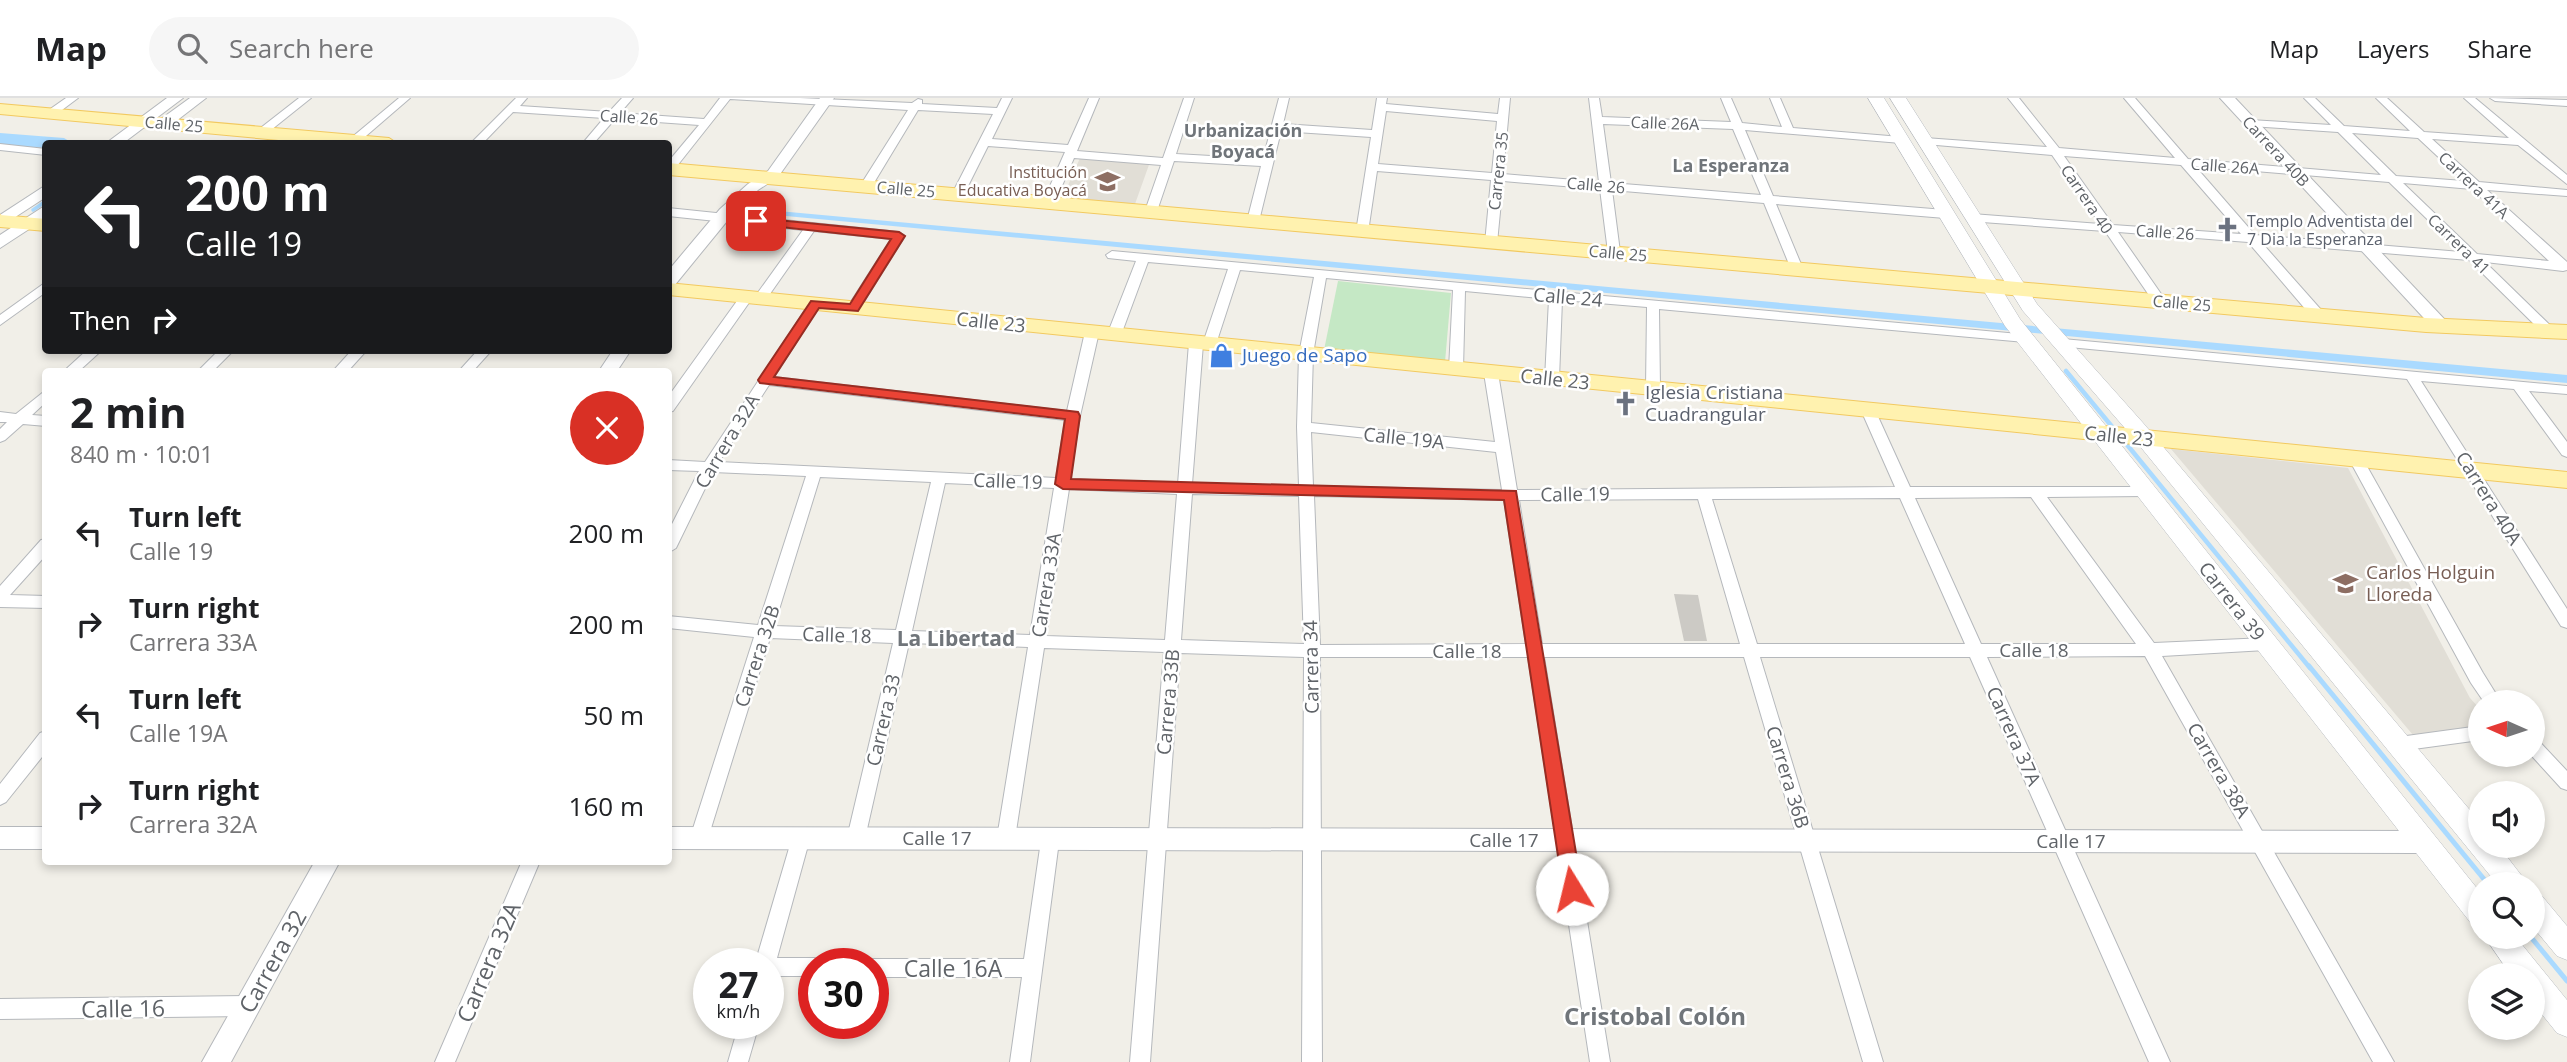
<!DOCTYPE html>
<meta charset="utf-8">
<style>
:root{--surface:#fff;--page:#f6f6f6;--text:#202124;--muted:#757577;--line:#e0e0e0}
body{margin:0;font-family:"Open Sans",sans-serif;background:var(--page);color:var(--text);height:100vh;display:flex;flex-direction:column;font-size:26px;white-space:nowrap}
*{box-sizing:border-box;margin:0}
p{font-size:23px;color:var(--muted)}
.icon{flex:none;width:38px;height:38px;fill:none;stroke:currentColor;stroke-width:2;stroke-linecap:round;stroke-linejoin:round}
.map{position:relative;flex:1;overflow:hidden}
.side{position:absolute;left:42px;top:270px;width:630px;height:497px;display:flex;flex-direction:column;background:var(--surface);border-radius:7px;box-shadow:0 4px 10px #0003}
.side>*{flex:none}
.guide{position:absolute;left:42px;top:42px;width:630px;height:214px;border-radius:7px;box-shadow:0 4px 10px #0003;background:#202124;color:#fff;overflow:hidden}
.needle{width:46px;rotate:273deg}
.tools{position:absolute;left:2468px;top:592px;display:grid;gap:14px}
.tools a{display:grid;place-items:center;width:77px;height:77px;border-radius:50%;background:var(--surface);box-shadow:0 4px 10px #0003;font-size:35px}
.speed{position:absolute;left:693px;top:850px;display:flex;gap:14px;font-size:35px;font-weight:700;text-align:center}
.speed>*{display:grid;place-content:center;width:91px;height:91px;border-radius:50%;background:var(--surface);box-shadow:0 4px 10px #0003;line-height:1}
.speed small{font-size:18px;font-weight:400}
.speed .limit{border:10px solid #d22;background:#fff;color:#111}
.pin{position:absolute;display:grid;place-items:center;width:60px;height:60px;color:#fff;margin:-30px;border-radius:14px;box-shadow:0 4px 10px #0006}
.me{position:absolute;width:77px;margin:-38px;rotate:351deg;stroke-linejoin:round;filter:drop-shadow(0 0 5px #0008)}
.turn{display:flex;align-items:center;gap:24px;height:147px;padding:0 28px;font-size:32px}
.turn .icon{width:91px;height:91px;stroke-width:2.5}
.turn b{display:block;font-size:49px;line-height:60px}
.then{display:flex;align-items:center;height:66px;padding:0 28px;background:#0003;gap:14px;font-size:26px}
.round{display:grid;place-items:center;flex:none;width:74px;height:74px;border-radius:37px;background:var(--page)}
.head{display:flex;align-items:center;justify-content:space-between;height:119px;padding:0 28px}
h1{font-size:42px;font-weight:700;line-height:52px}
ul{padding:0;list-style:none}
li{display:flex;align-items:center;gap:21px;height:91px;padding:0 28px}
li div{flex:1}
li b{display:block;font-size:26px}
li em{font-style:normal}
header{display:flex;align-items:center;gap:42px;box-sizing:border-box;height:98px;padding:0 35px;background:var(--surface);border-bottom:2px solid var(--line)}
header strong{font-size:33px}
nav{display:flex;gap:38px;margin-inline-start:auto;font-size:24px}
.search{width:490px;height:63px;background:var(--page);display:flex;align-items:center;gap:18px;box-sizing:border-box;padding:0 24px;border-radius:38px;color:var(--muted);font-size:26px}
.map>svg:first-child{display:block}
.education{fill:#e1ded6}
.green{fill:#c5e8c5}
.water{fill:#aadaff}
.lines{fill:none;stroke-linecap:round;stroke-linejoin:round}
.stream-far2{stroke:#aadaff;stroke-width:3.5}
.stream-far1{stroke:#aadaff;stroke-width:4.5}
.stream{stroke:#aadaff;stroke-width:5}
.river{fill:#aadaff;fill-rule:evenodd}
.building{fill:#cccac5}
.minor-casing{stroke:#b5b8bc;stroke-width:2}
.tertiary-casing{stroke:#b5b8bc;stroke-width:2}
.secondary-casing{stroke:#b6babf;stroke-width:1}
.primary-casing{stroke:#f2c960;stroke-width:2}
.minor{fill:#fff;fill-rule:evenodd}
.tertiary{fill:#fff;fill-rule:evenodd}
.secondary{fill:#fff;fill-rule:evenodd}
.primary{fill:#fff2af;fill-rule:evenodd}
.route{fill:#ea4335;stroke:#982c22;stroke-width:2}
.labels{text-anchor:middle;dominant-baseline:central;stroke-width:5;stroke-linejoin:round;paint-order:stroke}
.far-street-label{font-size:16px;fill:#5f6368;stroke:#fff}
.far-education-label{font-size:16px;fill:#785e54;stroke:#fff;text-anchor:end}
.far-worship-label{font-size:16px;fill:#5b616d;stroke:#fff;text-anchor:start}
.far-neighbourhood-label{font-size:18px;font-weight:bold;fill:#70757a;stroke:#fff}
.street-label{font-size:19px;fill:#5f6368;stroke:#fff}
.shop-label{font-size:19px;fill:#366cbe;stroke:#fff;text-anchor:start}
.worship-label{font-size:19px;fill:#5b616d;stroke:#fff;text-anchor:start}
.education-label{font-size:19px;fill:#785e54;stroke:#fff;text-anchor:start}
.neighbourhood-label{font-size:21px;font-weight:bold;fill:#70757a;stroke:#fff}
.near-street-label{font-size:23px;fill:#5f6368;stroke:#fff}
.near-neighbourhood-label{font-size:24px;font-weight:bold;fill:#70757a;stroke:#fff}
</style>
<header>
<strong>Map</strong>
<div class="search"><svg class="icon" aria-label="search" viewBox="0 0 24 24"><circle cx="10" cy="10" r="6"/><path d="M15 15l6 6"/></svg>Search here</div>
<nav><a>Map</a><a>Layers</a><a>Share</a></nav>
</header>
<div class="map">
<svg width="2567" height="964" viewBox="0 0 2567 964">
<rect width="100%" height="100%" fill="#f1efe8"/>
<path class="education" d="M1080,60L1150,64L1135,106L1062,101Z
M2171,351L2348,370L2470,600L2480,611V632L2413,637Z"/>
<path class="green" d="M1338,183L1451,195L1445,264L1324,252Z"/>
<path class="water" d="M746,110L2567,277V285L743,114Z"/>
<g class="lines">
<path class="stream-far2" d="M33,112L46,103"/>
<path class="stream-far1" d="M2066,273L2114,331
M2124,343L2310,570"/>
<path class="stream" d="M2309,568L2488,786
M2530,838L2567,883"/>
<path class="river" d="M0,35L64,40L74,46H46V50L0,47Z"/>
</g>
<path class="building" d="M1674,496L1698,497L1707,543H1684Z"/>
<g class="lines">
<defs>
<path id="minor" d="M66,0H78L54,18H46V14Z
M299,0H311L266,36H258V32Z
M399,0H410L359,44H351V40Z
M516,0H527L520,8L609,14L622,0H633L620,15L704,21L720,0H800L912,5L918,1L922,2V6L997,10L1002,0H1012L992,41L1068,47L1089,0H1099L1077,53L1163,60L1184,0H1194L1176,56L1263,61L1279,0H1289L1283,26L1372,32L1377,0H1387L1386,6L1498,16L1500,0H1510L1503,76L1599,84L1589,0H1599L1602,19L1731,24L1721,0H1731L1742,25L1782,29L1770,0H1780L1793,30L1901,39L1907,42L1901,45L1745,32L1773,98L1945,112L1951,116L1945,120L1776,106L1803,171L1797,175L1791,171L1764,105L1612,92L1620,154L1614,158L1608,154L1600,91L1503,83L1497,145L1491,149L1485,145L1491,82L1377,73L1368,134L1362,138L1358,137L1356,134L1371,39L1281,33L1259,123L1253,127L1247,123L1261,68L1174,63L1157,113L1151,117L1145,113L1161,67L1074,60L1055,104L1049,108L1043,104L1065,54L988,48L964,96L958,99L954,98L952,96L993,16L918,12L872,88L866,91L860,88L908,12L730,1L673,73L669,74L668,64L699,27L615,21L593,46H582L604,20L513,14L482,46H470ZM1386,13L1497,23L1492,75L1378,66ZM1603,26L1733,31L1761,97L1611,85Z
M2008,0H2019L2059,50L2175,60L2124,0H2135L2188,61L2381,77L2338,34L2250,28L2245,25L2250,22L2331,27L2304,0H2315L2344,28L2410,33L2376,0H2387L2424,34L2509,40L2464,0H2475L2567,77V86L2518,47L2432,41L2479,84L2567,92V98L2487,92L2567,164V172L2563,173L2485,164L2556,233L2549,237L2544,236L2469,162L2262,145L2323,214L2324,217L2318,221L2313,220L2248,144L2118,134L2166,203L2160,207L2155,206L2105,133L1968,123L1966,120L1972,116L2100,126L2052,57L1925,46L1919,43L1925,40L2047,49ZM2352,35L2418,40L2464,83L2396,78ZM2064,58L2181,67L2241,136L2113,127ZM2195,68L2389,84L2461,154L2255,137ZM2403,85L2472,91L2549,163L2477,156Z
M2490,0L2567,2V8L2495,3Z
M0,46L46,51V57L0,52Z
M668,110L899,134L905,138L858,213H848L847,210L891,141L814,133L765,203L760,204L754,200L803,132L668,118Z
M1112,153L2030,237L2032,240L2025,244L1659,211L1660,290L1653,294L1646,290L1647,209L1562,202L1559,281L1552,285L1545,281L1549,201L1465,193L1463,271L1456,275L1449,271L1453,192L1326,180L1313,256L1311,325L1495,344L1484,275L1491,271L1498,275L1517,392L1895,389L1861,312L1868,307L1875,312L1910,389H2150L2152,393L2145,398L2047,399L2154,545L2266,540L2272,542L2274,546L2272,550L2266,552L2162,558L2394,964H2373L2145,558L1987,559L2170,964H2149L1970,559H1760L1883,964H1863L1744,559H1544L1610,964H1590L1528,559H1320L1322,964H1302L1304,559L1180,555L1150,964H1130L1164,554L1044,550L1015,740L1013,746L1006,748L999,746L997,740L1028,549L909,545L865,740L863,746L856,748L849,746L847,740L893,545L770,540L708,740L706,746L699,748L692,746L690,740L754,539L668,530V518L758,527L806,378L713,374L676,450L668,455V434L699,373L668,372V362L705,364L809,206L815,202L821,206L774,279L1067,313L1085,234L1087,231H1097L1099,234L1080,318L1070,381L1178,386L1189,245L1196,241L1203,245L1228,171L1148,164L1121,237L1114,241L1107,237L1136,163L1108,160L1106,157ZM1240,172L1314,179L1299,256L1297,329L1299,388L1192,386L1203,246L1209,250L1216,246ZM769,287L1065,322L1056,380L719,364ZM1311,334L1496,354L1502,392L1313,388ZM820,379L931,384L896,532L774,528ZM945,385L1054,390L1030,537L912,533ZM1069,391L1177,396L1165,542L1046,538ZM1192,396L1299,398L1304,546L1181,542ZM1314,398L1504,402L1526,546L1320,547ZM2031,399L2136,546H1981L1915,400ZM1900,400L1965,546H1757L1712,401ZM1698,401L1740,546H1542L1519,402Z
M46,184V194L0,227V217Z
M747,195L753,199L673,313L668,314V299L742,196Z
M2063,241L2567,288V296L2529,293L2567,344V359L2562,357L2514,291L2421,283L2567,511V530L2561,528L2407,281L2058,248L2056,245Z
M87,252H102L79,273H64Z
M219,252H234L213,273H198Z
M352,252H367L348,273H333Z
M478,252H492L473,273H459Z
M46,292V304L32,317L46,318V328L23,326L5,342L0,344V331L7,324H0V314L16,316Z
M2357,358L2364,363L2483,575L2501,604H2484L2471,585L2350,363Z
M46,441V457L10,497L46,498V510L0,509V488L41,442Z
M2480,628V642L2399,653L2393,651L2390,646L2393,641L2399,639Z
M46,633V654L6,704L0,707V686L40,635Z
M2532,640L2538,642L2567,673V692L2561,690L2530,656H2532Z
M801,732L808,734L810,740L777,860H814L821,863L823,866H814V878H768V866H755L792,740L794,734Z
M1050,735L1057,737L1059,743L1030,964H1010L1022,879H873V866H865L873,861H1024L1041,743L1043,737Z
M522,763H540L455,964H435Z
M247,898L254,901L257,908L254,915L247,918L0,921V901Z
M739,926H759L748,964H728Z"/>
<path id="tertiary" d="M167,0H183L122,46H105Z
M190,0H206L171,27H161L159,24L161,21Z
M820,0H834L778,79L758,92L732,117L674,188L668,189V173L720,111L748,86L768,73Z
M2220,0H2235L2447,224L2450,228L2447,232H2435Z
M46,87V99L0,129V117Z
M46,107V120L0,150V137Z
M613,252H631L617,273H599Z
M0,729H46V751H0Z
M668,729L2423,733L2432,736L2435,744L2432,752L2423,755L668,751Z
M315,763H340L231,964H202Z"/>
<path id="secondary" d="M1868,0H1884L2020,221L2480,794V827L2470,824L2005,228Z
M1890,0H1906L2037,206L2144,326L2480,724V747H2498L2528,786H2497L2130,336L2023,213Z
M2532,795L2542,798L2567,828V862L2557,858L2532,828Z
M2484,838H2515L2567,902V939L2557,935L2532,904V877H2511Z"/>
<path id="primary" d="M0,6L389,40L398,46H322L0,16Z
M668,65L2426,220L2567,227V241L2426,234L668,77Z
M0,117L46,121V133L0,129Z
M668,185L2567,374V390L668,197Z"/>
</defs>
<use href="#minor" class="minor-casing"/>
<use href="#tertiary" class="tertiary-casing"/>
<use href="#secondary" class="secondary-casing"/>
<use href="#primary" class="primary-casing"/>
<use href="#minor" class="minor"/>
<use href="#tertiary" class="tertiary"/>
<use href="#secondary" class="secondary"/>
<use href="#primary" class="primary"/>
</g>
<path class="route" d="M756,120L899,134L905,138L858,213L819,210L774,279L1078,314L1080,318L1071,381L1516,393L1582,791L1579,797L1572,800L1566,797L1563,791L1504,402L1063,391L1055,386L1065,321L760,285L758,282L811,203L850,206L891,141L752,126V121Z"/>
<defs>
<symbol id="school-bare" viewBox="-9 -9 18 18"><path d="M0-5L7-2L0 1L-7-2ZM-4 1L0 2.5L4 1V4Q0 6-4 4Z" fill="#8d6e63" stroke="#fff" stroke-width="2.5" paint-order="stroke"/></symbol>
<symbol id="church-bare" viewBox="-9 -9 18 18"><path d="M-1.2-6h2.4v3.5h3.3v2.4h-3.3V6h-2.4V-.1h-3.3v-2.4h3.3Z" fill="#6b7280" stroke="#fff" stroke-width="2.5" paint-order="stroke"/></symbol>
<symbol id="shop-bare" viewBox="-9 -9 18 18"><path d="M-5-2.5h2.3a2.7 3.5 0 0 1 5.4 0H5L5.5 6h-11ZM-1.5-2.5h3a1.5 2.3 0 0 0-3 0Z" fill="#3f7fe0" stroke="#fff" stroke-width="2.5" paint-order="stroke"/></symbol>
</defs>
<g fill-rule="evenodd">
<use href="#school-bare" x="1090" y="66" width="35" height="35"/>
<use href="#church-bare" x="2210" y="114" width="35" height="35"/>
<use href="#shop-bare" x="1204" y="240" width="35" height="35"/>
<use href="#church-bare" x="1608" y="288" width="35" height="35"/>
<use href="#school-bare" x="2328" y="468" width="35" height="35"/>
</g>
<g class="labels">
<g class="far-street-label">
<text transform="translate(629 19) rotate(4)">Calle 26</text>
<text transform="translate(1665 25) rotate(2)">Calle 26A</text>
<text transform="translate(174 26) rotate(5)">Calle 25</text>
<text transform="translate(2276 53) rotate(47)">Carrera 40B</text>
<text transform="translate(2225 68) rotate(4)">Calle 26A</text>
<text transform="translate(1498 73) rotate(-84)">Carrera 35</text>
<text transform="translate(1596 87) rotate(5)">Calle 26</text>
<text transform="translate(2474 87) rotate(43)">Carrera 41A</text>
<text transform="translate(906 91) rotate(5)">Calle 25</text>
<text transform="translate(2087 101) rotate(56)">Carrera 40</text>
<text transform="translate(2165 134) rotate(4)">Calle 26</text>
<text transform="translate(2459 146) rotate(44)">Carrera 41</text>
<text transform="translate(1618 155) rotate(5)">Calle 25</text>
<text transform="translate(2182 205) rotate(5)">Calle 25</text>
</g>
<g class="far-education-label">
<text x="1087" y="74">Institución<tspan x="1087" dy="18">Educativa Boyacá</tspan></text>
</g>
<g class="far-worship-label">
<text x="2247" y="123">Templo Adventista del<tspan x="2247" dy="18">7 Dia la Esperanza</tspan></text>
</g>
<g class="far-neighbourhood-label">
<text x="1243" y="32">Urbanización<tspan x="1243" dy="21">Boyacá</tspan></text>
<text x="1731" y="67">La Esperanza</text>
</g>
<g class="street-label">
<text transform="translate(1568 199) rotate(5)">Calle 24</text>
<text transform="translate(991 224) rotate(6)">Calle 23</text>
<text transform="translate(1555 281) rotate(6)">Calle 23</text>
<text transform="translate(2119 338) rotate(6)">Calle 23</text>
<text transform="translate(1404 340) rotate(6)">Calle 19A</text>
<text transform="translate(727 343) rotate(-59)">Carrera 32A</text>
<text transform="translate(1008 383) rotate(2)">Calle 19</text>
<text transform="translate(1575 396) rotate(-1)">Calle 19</text>
<text transform="translate(2489 400) rotate(58)">Carrera 40A</text>
<text transform="translate(1046 487) rotate(-81)">Carrera 33A</text>
<text transform="translate(2232 503) rotate(52)">Carrera 39</text>
<text transform="translate(837 537) rotate(2)">Calle 18</text>
<text x="2034" y="552">Calle 18</text>
<text x="1467" y="553">Calle 18</text>
<text transform="translate(757 558) rotate(-72)">Carrera 32B</text>
<text transform="translate(1311 569) rotate(-91)">Carrera 34</text>
<text transform="translate(1168 604) rotate(-85)">Carrera 33B</text>
<text transform="translate(883 622) rotate(-77)">Carrera 33</text>
<text transform="translate(2014 638) rotate(66)">Carrera 37A</text>
<text transform="translate(2219 672) rotate(60)">Carrera 38A</text>
<text transform="translate(1788 679) rotate(73)">Carrera 36B</text>
<text x="937" y="740">Calle 17</text>
<text x="1504" y="742">Calle 17</text>
<text x="2071" y="743">Calle 17</text>
</g>
<g class="shop-label">
<text x="1242" y="257">Juego de Sapo</text>
</g>
<g class="worship-label">
<text x="1645" y="294">Iglesia Cristiana<tspan x="1645" dy="22">Cuadrangular</tspan></text>
</g>
<g class="education-label">
<text x="2366" y="474">Carlos Holguin<tspan x="2366" dy="22">Lloreda</tspan></text>
</g>
<g class="neighbourhood-label">
<text x="956" y="540">La Libertad</text>
</g>
<g class="near-street-label">
<text transform="translate(272 863) rotate(-61)">Carrera 32</text>
<text transform="translate(488 864) rotate(-67)">Carrera 32A</text>
<text x="953" y="870">Calle 16A</text>
<text transform="translate(123 910) rotate(-1)">Calle 16</text>
</g>
<g class="near-neighbourhood-label">
<text x="1655" y="917">Cristobal Colón</text>
</g>
</g>
</svg>
<div class="tools">
<a><svg class="needle" viewBox="-14 -14 28 28"><path d="M0-13l5 13h-10z" fill="#e53935"/><path d="M0 13l5-13h-10z" fill="#757577"/></svg></a>
<a><svg class="icon" aria-label="sound" viewBox="0 0 24 24"><path d="M4 9h4l5-4v14l-5-4H4zM17 9q2 3 0 6"/></svg></a>
<a><svg class="icon" aria-label="search" viewBox="0 0 24 24"><circle cx="10" cy="10" r="6"/><path d="M15 15l6 6"/></svg></a>
<a><svg class="icon" aria-label="layers" viewBox="0 0 24 24"><path d="M12 4l9 5-9 5-9-5zM3 14l9 5 9-5"/></svg></a>
</div>
<div class="speed"><div>27<small>km/h</small></div><div class="limit">30</div></div>
<div class="pin" style="left:756px;top:123px;background:#d93025"><svg class="icon" aria-label="arrive" viewBox="0 0 24 24"><path d="M6 21V4h12l-3 4 3 4H6"/></svg></div>
<svg class="me" style="left:1572px;top:791px" viewBox="-20 -20 40 40"><circle r="19" fill="#fff"/><path d="M0-13L10 11 0 6-10 11z" fill="#ea4335"/></svg>
<div class="guide">
<div class="turn"><svg class="icon" aria-label="left" viewBox="0 0 24 24"><path d="M17 20v-9H6M10 6l-5 5 5 5"/></svg><div><b>200 m</b>Calle 19</div></div>
<div class="then">Then<svg class="icon" aria-label="right" viewBox="0 0 24 24"><path d="M7 20v-9h11M14 6l5 5-5 5"/></svg></div>
</div>
<section class="side">
<div class="head"><div><h1>2 min</h1><p>840 m · 10:01</p></div><a class="round" style="background:#d93025;color:#fff"><svg class="icon" aria-label="close" viewBox="0 0 24 24"><path d="M6 6l12 12M18 6L6 18"/></svg></a></div>
<ul>
<li><svg class="icon" aria-label="left" viewBox="0 0 24 24"><path d="M17 20v-9H6M10 6l-5 5 5 5"/></svg><div><b>Turn left</b><p>Calle 19</p></div><em>200 m</em></li>
<li><svg class="icon" aria-label="right" viewBox="0 0 24 24"><path d="M7 20v-9h11M14 6l5 5-5 5"/></svg><div><b>Turn right</b><p>Carrera 33A</p></div><em>200 m</em></li>
<li><svg class="icon" aria-label="left" viewBox="0 0 24 24"><path d="M17 20v-9H6M10 6l-5 5 5 5"/></svg><div><b>Turn left</b><p>Calle 19A</p></div><em>50 m</em></li>
<li><svg class="icon" aria-label="right" viewBox="0 0 24 24"><path d="M7 20v-9h11M14 6l5 5-5 5"/></svg><div><b>Turn right</b><p>Carrera 32A</p></div><em>160 m</em></li>
</ul>
</section>
</div>
